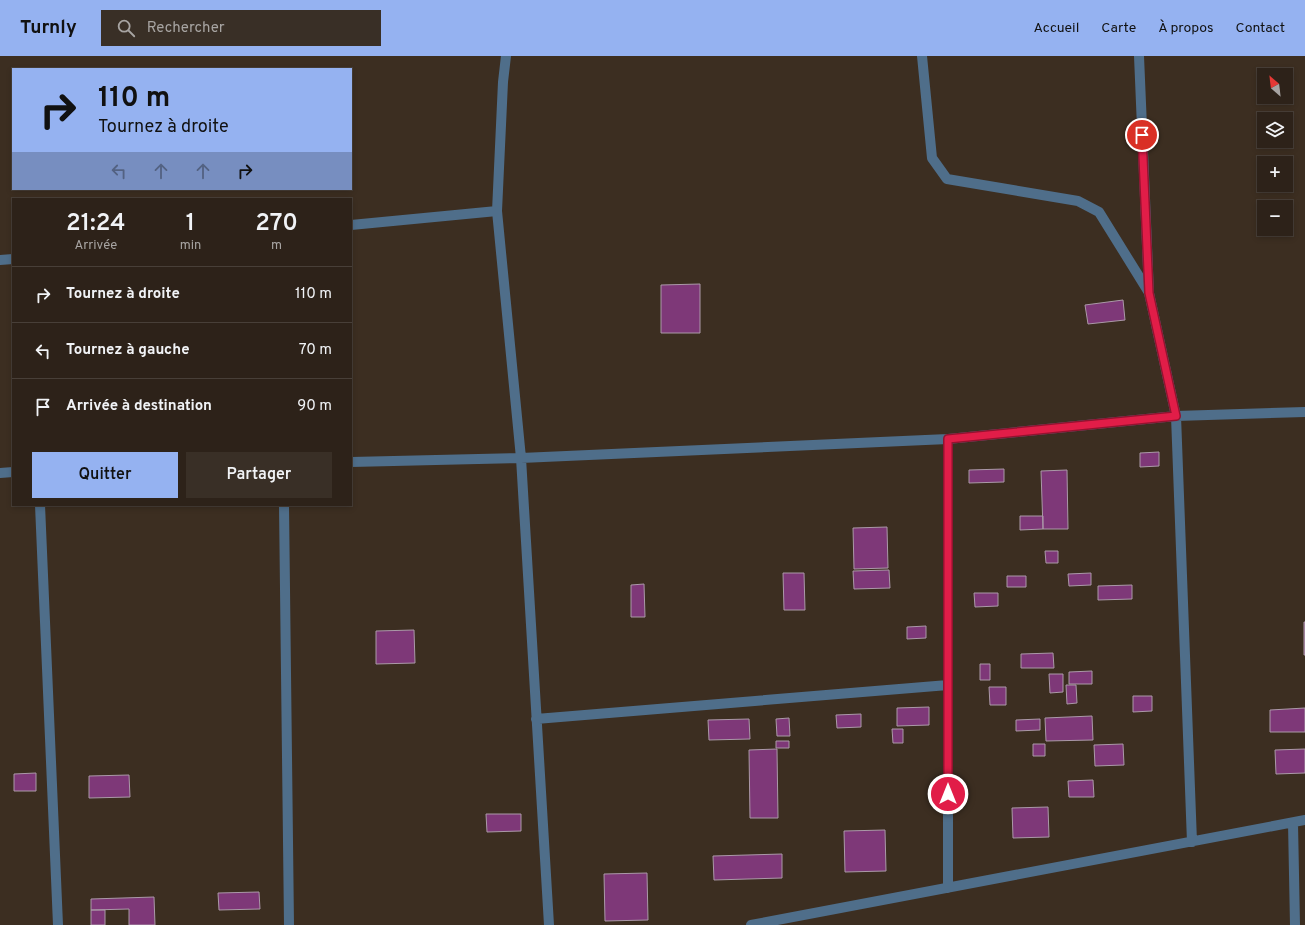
<!DOCTYPE html>
<html lang="fr">
<meta charset="utf-8">
<style>
:root{--surface:#2d2219;--page:#392f26;--text:#f1f3f6;--muted:#a7a4a2;--line:#483f38;--accent:#95b2f1}
body{margin:0;font-family:Overpass,sans-serif;background:var(--page);color:var(--text);height:100vh;display:flex;flex-direction:column;font-size:15px;white-space:nowrap}
*{box-sizing:border-box;margin:0}
p{font-size:13px;color:var(--muted)}
.icon{flex:none;width:22px;height:22px;fill:none;stroke:currentColor;stroke-width:2;stroke-linecap:round;stroke-linejoin:round}
.map{position:relative;flex:1;overflow:hidden}
.sheet{position:absolute;left:12px;top:142px;width:340px;height:308px;display:flex;flex-direction:column;background:var(--surface);border-radius:0px;box-shadow:0 2px 6px #0003,0 0 0 1px var(--line)}
.sheet>*{flex:none}
.top-card{position:absolute;left:12px;top:12px;width:340px;height:122px;border-radius:0px;box-shadow:0 2px 6px #0003,0 0 0 1px var(--line);background:#95b2f1;color:#111;overflow:hidden}
.needle{width:26px;rotate:332deg}
.fabs{position:absolute;left:1257px;top:12px;display:grid;gap:8px}
.fabs a{display:grid;place-items:center;width:36px;height:36px;border-radius:0px;background:var(--surface);box-shadow:0 2px 6px #0003,0 0 0 1px var(--line);font-size:20px}
.pin{position:absolute;display:grid;place-items:center;width:34px;height:34px;color:#fff;margin:-17px;border:2px solid #fff;border-radius:50%;box-shadow:0 1px 4px #0007}
.me{position:absolute;width:44px;margin:-22px;rotate:0deg;stroke-linejoin:round;filter:drop-shadow(0 0 3px #0008)}
.turn{display:flex;align-items:center;gap:14px;height:84px;padding:0 20px;font-size:18px}
.turn .icon{width:52px;height:52px;stroke-width:2.5}
.turn b{display:block;font-size:28px;line-height:34px}
.lanes{display:flex;align-items:center;height:38px;padding:0 20px;background:#0003;justify-content:center;gap:20px;direction:ltr}
.lanes .off{opacity:.35}
.eta{display:flex;justify-content:space-evenly;align-items:center;height:68px;text-align:center}
.eta b{font-size:24px;font-weight:600;line-height:28px}
.primary-button{display:flex;gap:8px;margin-top:auto;padding:8px 20px}
.primary-button a{flex:1;height:46px;border-radius:0px;background:var(--accent);color:#111;font-size:16px;font-weight:600;line-height:46px;text-align:center}
.primary-button a+a{background:var(--page);color:var(--text)}
ul{padding:0;list-style:none}
li{display:flex;align-items:center;gap:12px;height:56px;padding:0 20px;border-top:1px solid var(--line)}
li div{flex:1}
li b{display:block;font-size:15px}
li em{font-style:normal}
header{display:flex;align-items:center;gap:24px;box-sizing:border-box;height:56px;padding:0 20px;background:var(--accent);color:#111}
header strong{font-size:19px}
nav{display:flex;gap:22px;margin-inline-start:auto;font-size:14px}
.search{width:280px;height:36px;background:var(--page);display:flex;align-items:center;gap:10px;box-sizing:border-box;padding:0 14px;border-radius:0px;color:var(--muted);font-size:15px}
.map>svg:first-child{display:block}
.building{fill:#7e3878;stroke:#ab99a8}
.lines{fill:none;stroke-linecap:round;stroke-linejoin:round}
.minor{stroke:#4f6e8a;stroke-width:10}
.route-casing{stroke:#92132f;stroke-width:10}
.route{stroke:#e11d48;stroke-width:7}
</style>
<header>
<strong>Turnly</strong>
<div class="search"><svg class="icon" aria-label="search" viewBox="0 0 24 24"><circle cx="10" cy="10" r="6"/><path d="M15 15l6 6"/></svg>Rechercher</div>
<nav><a>Accueil</a><a>Carte</a><a>À propos</a><a>Contact</a></nav>
</header>
<div class="map">
<svg width="1305" height="869" viewBox="0 0 1305 869">
<rect width="100%" height="100%" fill="#3c2e21"/>
<path class="building" d="M700,228V277H661V229Z
M1123,244L1125,264L1088,268L1085,249Z
M1159,396V410L1140,411V397Z
M1004,413V426L969,427V414Z
M1067,414L1068,473H1043L1041,415Z
M1020,460H1043V473L1020,474Z
M887,471L888,512L854,513L853,472Z
M1045,495H1058V507H1046Z
M889,514L890,532L854,533L853,515Z
M783,517H804L805,554H784Z
M1091,517V529L1069,530L1068,518Z
M1007,520H1026V531H1007Z
M644,528L645,561H631V529Z
M1132,529V543L1098,544V530Z
M974,537H998V550L975,551Z
M1304,566H1305V599H1304Z
M926,570V582L907,583V571Z
M414,574L415,607L376,608V575Z
M1053,597L1054,612H1021V598Z
M980,608H990V624H980Z
M1092,615V628H1069V616Z
M1049,618H1063V636L1050,637Z
M1066,629H1076L1077,647L1067,648Z
M989,631H1006V649H990Z
M1133,640H1152V655L1133,656Z
M929,651V669L897,670V652Z
M1305,652V676H1270V654Z
M861,658V671L837,672L836,659Z
M1092,660L1093,684L1046,685L1045,662Z
M789,662L790,680H777L776,663Z
M749,663L750,683L709,684L708,664Z
M1040,663V674L1016,675V664Z
M892,673H903V687H893Z
M776,685H789V692H776Z
M1033,688H1045V700H1033Z
M1123,688L1124,709L1095,710L1094,689Z
M777,693L778,762H750L749,694Z
M1305,693V717L1276,718L1275,694Z
M36,717V735H14V718Z
M129,719L130,741L89,742V720Z
M1093,724L1094,741H1069L1068,725Z
M1048,751L1049,781L1013,782L1012,752Z
M486,758H521V775L487,776Z
M885,774L886,815L845,816L844,775Z
M782,798V822L714,824L713,800Z
M647,817L648,864L605,865L604,818Z
M259,836L260,853L219,854L218,837Z
M154,841L155,869H129V853L91,854V843Z
M91,854H105V869H91Z"/>
<g class="lines">
<path class="minor" d="M506,0L503,26L497,155L521,402L549,869
M922,0L932,102L947,123L1078,145L1099,156L1148,235
M1139,0L1149,237L1176,360L1192,786
M351,169L497,155
M0,204L13,203
M948,383V832
M351,406L521,402L948,383L1176,360L1305,356
M0,417L13,416
M40,449L58,869
M284,449L289,869
M536,663L948,629
M1293,767L1295,869
M751,869L1305,764"/>
</g>
<g class="lines">
<defs>
<path id="route" d="M948,738V383L1176,360L1149,237L1142,79"/>
</defs>
<use href="#route" class="route-casing"/>
<use href="#route" class="route"/>
</g>
</svg>
<div class="fabs">
<a><svg class="needle" viewBox="-14 -14 28 28"><path d="M0-13l5 13h-10z" fill="#e53935"/><path d="M0 13l5-13h-10z" fill="#a7a4a2"/></svg></a>
<a><svg class="icon" aria-label="layers" viewBox="0 0 24 24"><path d="M12 4l9 5-9 5-9-5zM3 14l9 5 9-5"/></svg></a>
<a>+</a>
<a>−</a>
</div>
<div class="pin" style="left:1142px;top:79px;background:#d93025"><svg class="icon" aria-label="arrive" viewBox="0 0 24 24"><path d="M6 21V4h12l-3 4 3 4H6"/></svg></div>
<svg class="me" style="left:948px;top:738px" viewBox="-20 -20 40 40"><circle r="17" fill="#e11d48" stroke="#fff" stroke-width="3"/><path d="M0-11L8 9 0 5-8 9z" fill="#fff"/></svg>
<div class="top-card">
<div class="turn"><svg class="icon" aria-label="right" viewBox="0 0 24 24"><path d="M7 20v-9h11M14 6l5 5-5 5"/></svg><div><b>110 m</b>Tournez à droite</div></div>
<div class="lanes"><svg class="icon off" aria-label="left" viewBox="0 0 24 24"><path d="M17 20v-9H6M10 6l-5 5 5 5"/></svg><svg class="icon off" aria-label="ahead" viewBox="0 0 24 24"><path d="M12 20V5M6 11l6-6 6 6"/></svg><svg class="icon off" aria-label="ahead" viewBox="0 0 24 24"><path d="M12 20V5M6 11l6-6 6 6"/></svg><svg class="icon" aria-label="right" viewBox="0 0 24 24"><path d="M7 20v-9h11M14 6l5 5-5 5"/></svg></div>
</div>
<section class="sheet">
<div class="eta">
<div><b>21:24</b><p>Arrivée</p></div>
<div><b>1</b><p>min</p></div>
<div><b>270</b><p>m</p></div>
</div>
<ul>
<li><svg class="icon" aria-label="right" viewBox="0 0 24 24"><path d="M7 20v-9h11M14 6l5 5-5 5"/></svg><div><b>Tournez à droite</b></div><em>110 m</em></li>
<li><svg class="icon" aria-label="left" viewBox="0 0 24 24"><path d="M17 20v-9H6M10 6l-5 5 5 5"/></svg><div><b>Tournez à gauche</b></div><em>70 m</em></li>
<li><svg class="icon" aria-label="arrive" viewBox="0 0 24 24"><path d="M6 21V4h12l-3 4 3 4H6"/></svg><div><b>Arrivée à destination</b></div><em>90 m</em></li>
</ul>
<div class="primary-button"><a>Quitter</a><a>Partager</a></div>
</section>
</div>
